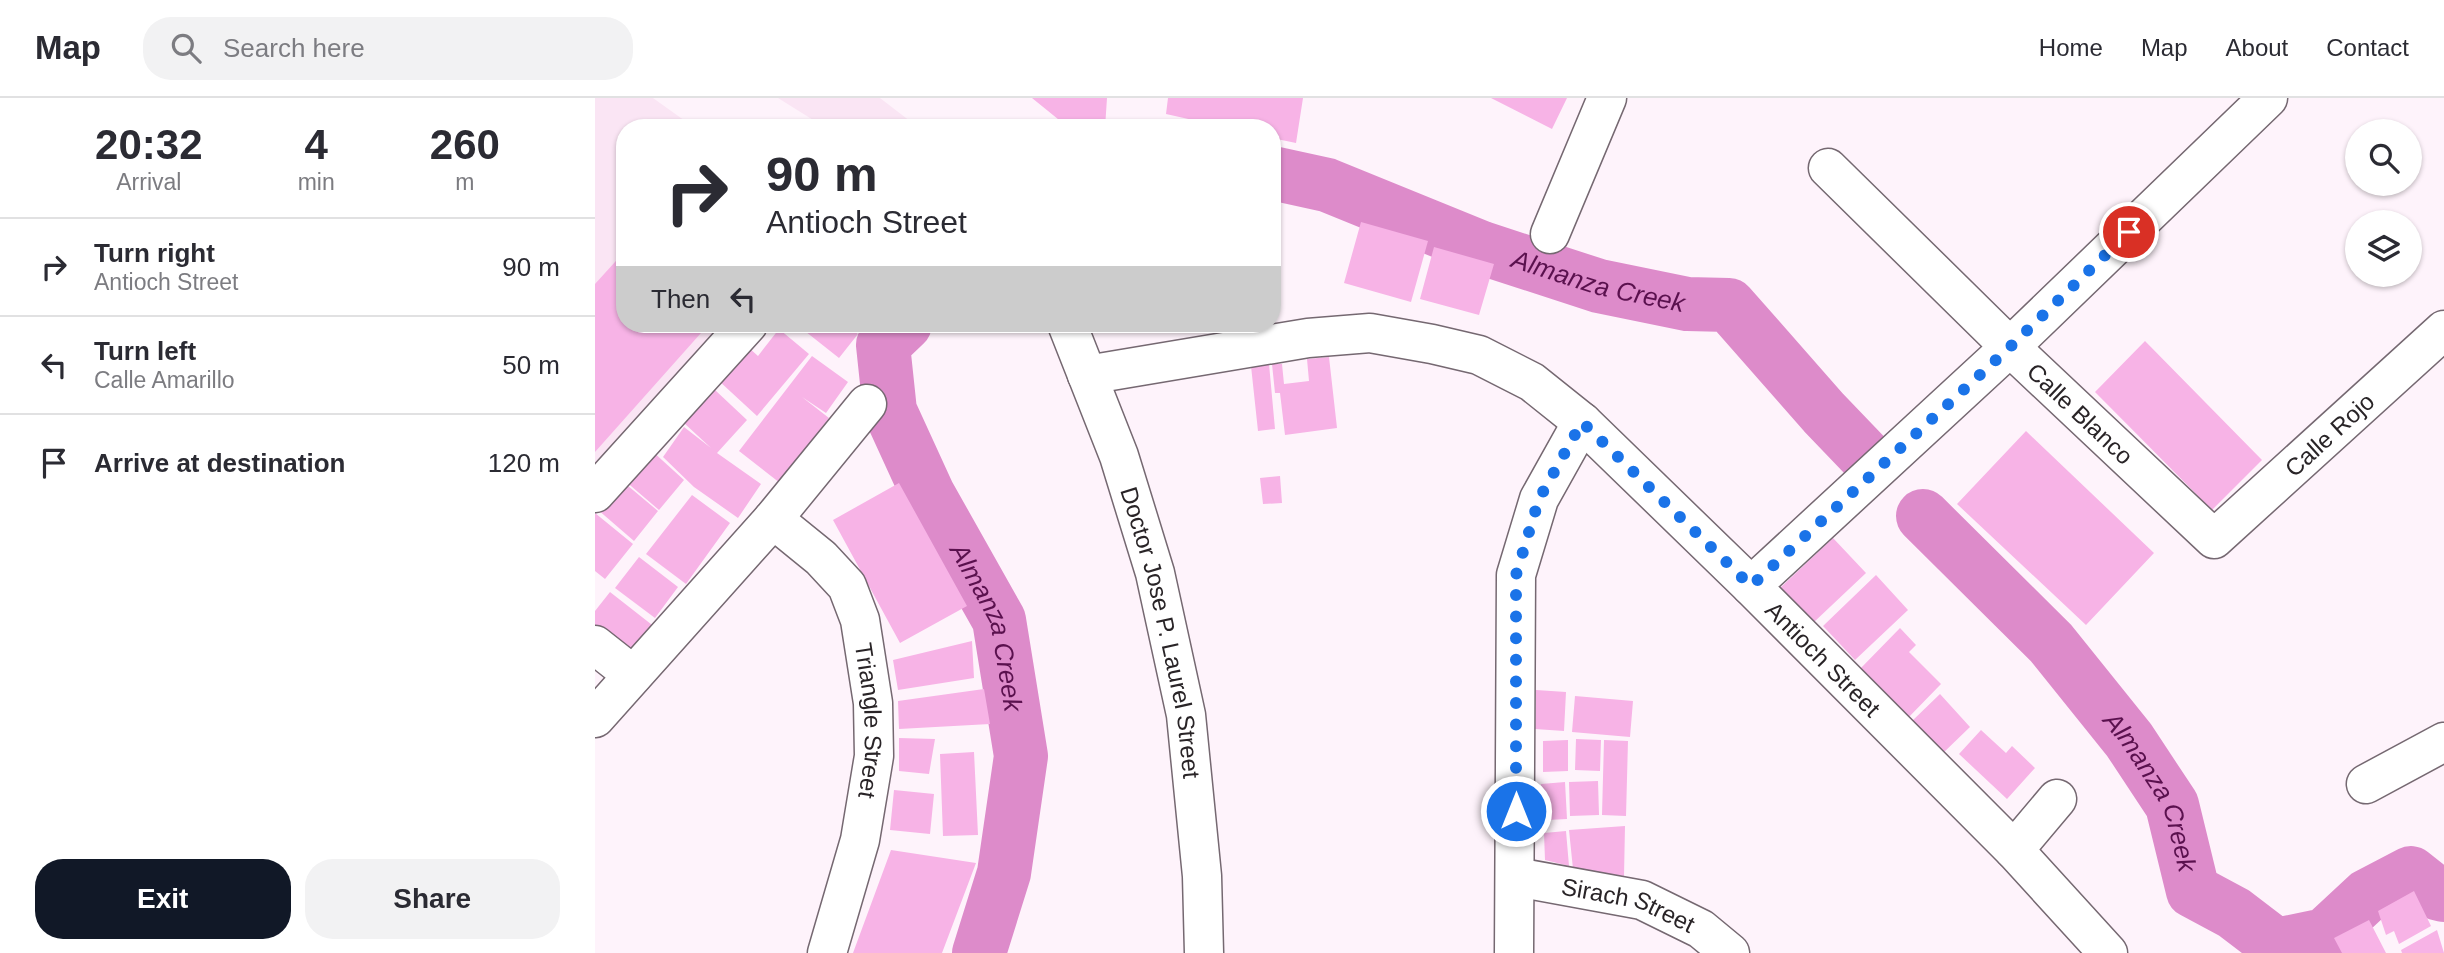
<!DOCTYPE html>
<style>
:root{--surface:#fff;--page:#f2f2f3;--text:#2b2b33;--muted:#7c7c81;--line:#e1e1e2;--accent:#111827}
body{margin:0;font-family:Helvetica,sans-serif;background:var(--page);color:var(--text);height:100vh;display:flex;flex-direction:column;font-size:26px;white-space:nowrap}
*{box-sizing:border-box;margin:0}
p{font-size:23px;color:var(--muted)}
.icon{flex:none;width:38px;height:38px;fill:none;stroke:currentColor;stroke-width:2;stroke-linecap:round;stroke-linejoin:round}
.map{position:relative;flex:1;overflow:hidden}
.side{display:flex;flex-direction:column;background:var(--surface);width:595px}
.side>*{flex:none}
.top-card{position:absolute;left:21px;top:21px;width:665px;height:214px;border-radius:28px;box-shadow:0 2px 5px #0004;background:#fff;color:var(--text);overflow:hidden}
.buttons{position:absolute;left:1750px;top:21px;display:grid;gap:14px}
.buttons a{display:grid;place-items:center;width:77px;height:77px;border-radius:50%;background:var(--surface);box-shadow:0 2px 5px #0004;font-size:35px}
.pin{position:absolute;display:grid;place-items:center;width:60px;height:60px;color:#fff;margin:-30px;border:4px solid #fff;border-radius:50%;box-shadow:0 2px 7px #0007}
.me{position:absolute;width:77px;margin:-38px;rotate:0deg;stroke-linejoin:round;filter:drop-shadow(0 0 5px #0008)}
.turn{display:flex;align-items:center;gap:24px;height:147px;padding:0 35px;font-size:32px}
.turn .icon{width:91px;height:91px;stroke-width:2.5}
.turn b{display:block;font-size:49px;line-height:60px}
.then{display:flex;align-items:center;height:66px;padding:0 35px;background:#0003;gap:14px;font-size:26px}
.eta{display:flex;justify-content:space-evenly;align-items:center;height:119px;text-align:center}
.eta b{font-size:42px;font-weight:700;line-height:49px}
.button{display:flex;gap:14px;margin-top:auto;padding:14px 35px}
.button a{flex:1;height:80px;border-radius:28px;background:var(--accent);color:#fff;font-size:28px;font-weight:700;line-height:80px;text-align:center}
.button a+a{background:var(--page);color:var(--text)}
ul{padding:0;list-style:none}
li{display:flex;align-items:center;gap:21px;height:98px;padding:0 35px;border-top:2px solid var(--line)}
li div{flex:1}
li b{display:block;font-size:26px}
li em{font-style:normal}
header{display:flex;align-items:center;gap:42px;box-sizing:border-box;height:98px;padding:0 35px;background:var(--surface);border-bottom:2px solid var(--line)}
header strong{font-size:33px}
nav{display:flex;gap:38px;margin-inline-start:auto;font-size:24px}
.search{width:490px;height:63px;background:var(--page);display:flex;align-items:center;gap:18px;box-sizing:border-box;padding:0 24px;border-radius:28px;color:var(--muted);font-size:26px}
main{display:flex;flex:1;min-height:0}
.map>svg:first-child{display:block}
.built{fill:#fae5f4}
.lines{fill:none;stroke-linecap:round;stroke-linejoin:round}
.river{stroke:#dd8bca;stroke-width:54}
.building{fill:#f7b3e6}
.minor-casing{stroke:#756871;stroke-width:41}
.minor{stroke:#fff;stroke-width:38}
.route{stroke:#1a73e8;stroke-width:12;stroke-dasharray:0 21.6}
.labels{text-anchor:middle;dominant-baseline:central;stroke-width:5;stroke-linejoin:round;paint-order:stroke}
.street-label{font-size:24px;fill:#292427;stroke:#fff}
.water-label{font-size:26px;font-style:italic;fill:#5a114e;stroke:#fff}
</style>
<header>
<strong>Map</strong>
<div class="search"><svg class="icon" aria-label="search" viewBox="0 0 24 24"><circle cx="10" cy="10" r="6"/><path d="M15 15l6 6"/></svg>Search here</div>
<nav><a>Home</a><a>Map</a><a>About</a><a>Contact</a></nav>
</header>
<main>
<section class="side">
<div class="eta">
<div><b>20:32</b><p>Arrival</p></div>
<div><b>4</b><p>min</p></div>
<div><b>260</b><p>m</p></div>
</div>
<ul>
<li><svg class="icon" aria-label="right" viewBox="0 0 24 24"><path d="M7 20v-9h11M14 6l5 5-5 5"/></svg><div><b>Turn right</b><p>Antioch Street</p></div><em>90 m</em></li>
<li><svg class="icon" aria-label="left" viewBox="0 0 24 24"><path d="M17 20v-9H6M10 6l-5 5 5 5"/></svg><div><b>Turn left</b><p>Calle Amarillo</p></div><em>50 m</em></li>
<li><svg class="icon" aria-label="arrive" viewBox="0 0 24 24"><path d="M6 21V4h12l-3 4 3 4H6"/></svg><div><b>Arrive at destination</b></div><em>120 m</em></li>
</ul>
<div class="button"><a>Exit</a><a>Share</a></div>
</section>
<div class="map">
<svg width="1849" height="855" viewBox="0 0 1849 855">
<rect width="100%" height="100%" fill="#fef3fb"/>
<path class="built" d="M0,0H58L100,30H30V226H132L0,374Z
M183,0H285L324,30H231Z"/>
<g class="lines">
<g class="river">
<path id="s1" d="M677,75L732,87L887,150L1004,188L1092,206L1134,207L1229,315L1276,364"/>
<path id="s2" d="M310,226L288,247L295,313L333,396L404,522L426,658L409,775L384,855"/>
<path id="s3" d="M1328,418L1456,545L1534,642L1577,707L1598,793L1639,815L1681,847L1730,837L1772,798L1816,775L1841,795L1849,797"/>
</g>
</g>
<path class="building" d="M437,0H512L510,30H474Z
M573,0H708L701,45L677,40V30H634L571,16Z
M896,0H972L957,31Z
M766,124L833,143L816,204L749,185Z
M839,149L899,166L884,217L825,201Z
M30,153V226H114L0,354V186Z
M201,226H250L263,236L244,260Z
M184,231L214,256L162,318L123,282L153,249L163,258Z
M1550,243L1667,362L1617,412L1500,294Z
M217,258L253,284L231,315L207,299L234,320L185,385L144,353Z
M734,259L742,330L690,337L685,295H680L677,266H687L689,286L714,283L712,261Z
M674,266L680,331L663,333L656,268Z
M120,292L152,322L122,355L166,386L143,420L99,389L68,359L89,329L116,350L89,325Z
M1431,333L1559,455L1491,527L1362,406Z
M56,352L89,382L64,412L29,382Z
M685,378L687,405L668,406L665,380Z
M26,382L63,413L39,443L2,411Z
M304,385L372,508L305,545L238,422Z
M97,397L135,425L91,486L51,456Z
M0,415L38,446L10,481L0,473Z
M1238,440L1271,475L1218,525L1185,490Z
M44,459L83,489L60,520L20,490Z
M1281,477L1313,512L1260,562L1228,528Z
M15,494L61,530L36,561L0,532V513Z
M1305,530L1321,547L1314,554L1346,586L1312,621L1264,572Z
M377,543L379,580L303,592L298,562Z
M389,591L395,626L304,631L303,603Z
M941,592L971,594L969,633L940,631Z
M1345,596L1375,629L1346,657L1316,624Z
M980,598L1038,603L1035,639L977,634Z
M1386,632L1411,655L1417,648L1440,670L1412,701L1364,656Z
M304,640L340,641L334,676L304,673Z
M981,641L1006,642L1005,673L980,672Z
M973,642V673L948,674V643Z
M1009,642L1033,643L1031,718L1007,717Z
M379,654L383,737L348,738L345,656Z
M1003,683L1004,717L975,718L974,684Z
M970,684L972,721L953,722L948,720L946,686Z
M299,692L339,696L335,736L295,732Z
M1030,728L1029,778L978,771L974,732Z
M971,733L974,768L950,762L949,735Z
M296,752L381,765L347,855H258Z
M1819,793L1836,828L1804,846L1799,833L1791,837L1783,813Z
M1774,822L1791,855H1747L1739,840Z
M1842,832L1849,855H1807L1806,852Z"/>
<g class="lines">
<defs>
<g id="minor">
<path id="s4" d="M1233,70L1415,249L1619,441L1849,232"/>
<path d="M955,136L1012,0"/>
<path id="s5" d="M472,226L524,358L560,475L591,617L607,778L609,855"/>
<path id="s6" d="M492,277L713,240L775,235L837,246L884,257L937,284L987,324L1156,488L1419,752L1513,855"/>
<path d="M0,395L153,226"/>
<path id="s7" d="M178,421L226,460L252,488L265,522L278,605L279,658L265,742L232,855"/>
<path d="M1156,488L1415,249L1673,0"/>
<path d="M0,547L38,577"/>
<path d="M0,620L178,421L272,306"/>
<path d="M1771,686L1849,644"/>
<path d="M1419,752L1462,701"/>
<path id="s8" d="M921,779L1047,802L1106,831L1135,855"/>
<path d="M919,855L921,477L944,401L987,324"/>
</g>
</defs>
<use href="#minor" class="minor-casing"/>
<use href="#minor" class="minor"/>
</g>
<g class="lines">
<path class="route" d="M921,713V477L944,401L987,324L1156,488L1415,249L1534,134"/>
</g>
<g class="labels">
<g class="street-label">
<text stroke="none"><textPath href="#s4" startOffset="352">Calle Blanco</textPath></text>
<text stroke="none"><textPath href="#s4" startOffset="691">Calle Rojo</textPath></text>
<text stroke="none"><textPath href="#s5" startOffset="324">Doctor Jose P. Laurel Street</textPath></text>
<text stroke="none"><textPath href="#s6" startOffset="859">Antioch Street</textPath></text>
<text stroke="none"><textPath href="#s7" startOffset="238">Triangle Street</textPath></text>
<text stroke="none"><textPath href="#s8" startOffset="116">Sirach Street</textPath></text>
</g>
<g class="water-label">
<text stroke="none"><textPath href="#s1" startOffset="345">Almanza Creek</textPath></text>
<text stroke="none"><textPath href="#s2" startOffset="336">Almanza Creek</textPath></text>
<text stroke="none"><textPath href="#s3" startOffset="362">Almanza Creek</textPath></text>
</g>
</g>
</svg>
<div class="buttons">
<a><svg class="icon" aria-label="search" viewBox="0 0 24 24"><circle cx="10" cy="10" r="6"/><path d="M15 15l6 6"/></svg></a>
<a><svg class="icon" aria-label="layers" viewBox="0 0 24 24"><path d="M12 4l9 5-9 5-9-5zM3 14l9 5 9-5"/></svg></a>
</div>
<div class="pin" style="left:1534px;top:134px;background:#d93025"><svg class="icon" aria-label="arrive" viewBox="0 0 24 24"><path d="M6 21V4h12l-3 4 3 4H6"/></svg></div>
<svg class="me" style="left:921px;top:713px" viewBox="-20 -20 40 40"><circle r="17" fill="#1a73e8" stroke="#fff" stroke-width="3"/><path d="M0-11L8 9 0 5-8 9z" fill="#fff"/></svg>
<div class="top-card">
<div class="turn"><svg class="icon" aria-label="right" viewBox="0 0 24 24"><path d="M7 20v-9h11M14 6l5 5-5 5"/></svg><div><b>90 m</b>Antioch Street</div></div>
<div class="then">Then<svg class="icon" aria-label="left" viewBox="0 0 24 24"><path d="M17 20v-9H6M10 6l-5 5 5 5"/></svg></div>
</div>
</div>
</main>
